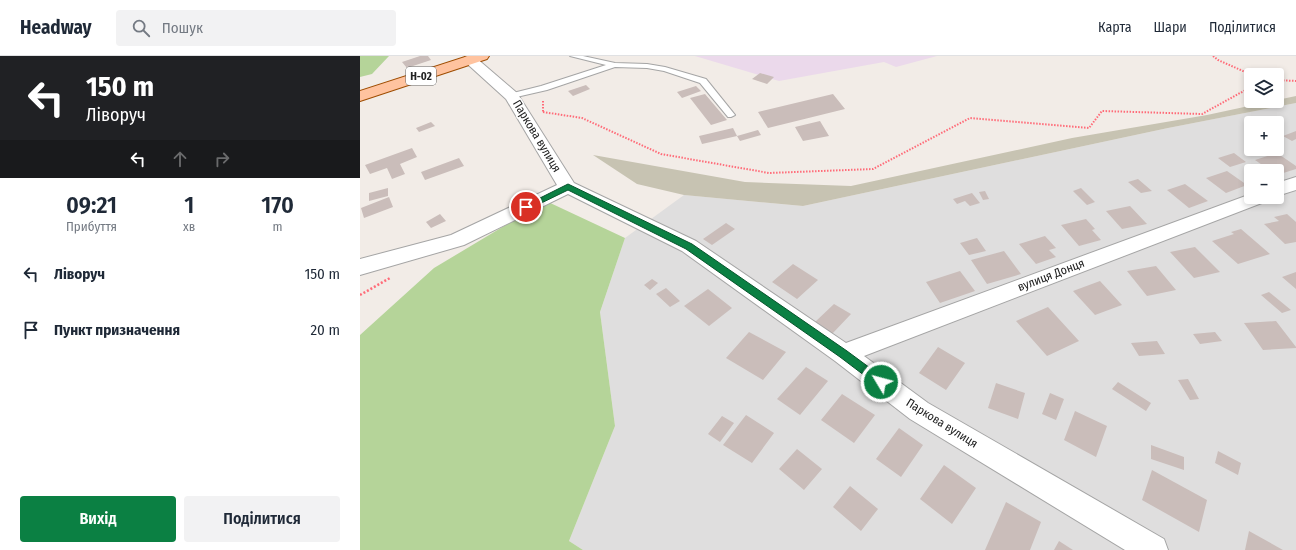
<!DOCTYPE html>
<html lang="uk">
<meta charset="utf-8">
<style>
:root{--surface:#fff;--page:#f2f2f3;--text:#1f2937;--muted:#747a83;--line:#e0e1e3;--accent:#0b8043}
body{margin:0;font-family:"Fira Sans Condensed",sans-serif;background:var(--page);color:var(--text);height:100vh;display:flex;flex-direction:column;font-size:15px;white-space:nowrap}
*{box-sizing:border-box;margin:0}
p{font-size:13px;color:var(--muted)}
.icon{flex:none;width:22px;height:22px;fill:none;stroke:currentColor;stroke-width:2;stroke-linecap:round;stroke-linejoin:round}
.map{position:relative;flex:1;overflow:hidden}
.side{display:flex;flex-direction:column;background:var(--surface);width:360px}
.side>*{flex:none}
.guide{background:#202124;color:#fff;overflow:hidden}
.fabs{position:absolute;left:884px;top:12px;display:grid;gap:8px}
.fabs a{display:grid;place-items:center;width:40px;height:40px;border-radius:4px;background:var(--surface);box-shadow:0 2px 6px #0003;font-size:20px}
.pin{position:absolute;display:grid;place-items:center;width:34px;height:34px;color:#fff;margin:-17px;border:2px solid #fff;border-radius:50%;box-shadow:0 1px 4px #0007}
.me{position:absolute;width:44px;margin:-22px;rotate:307deg;stroke-linejoin:round;filter:drop-shadow(0 0 3px #0008)}
.turn{display:flex;align-items:center;gap:14px;height:84px;padding:0 20px;font-size:18px}
.turn .icon{width:52px;height:52px;stroke-width:2.5}
.turn b{display:block;font-size:28px;line-height:34px}
.lanes{display:flex;align-items:center;height:38px;padding:0 20px;background:#0003;justify-content:center;gap:20px;direction:ltr}
.lanes .off{opacity:.35}
.eta{display:flex;justify-content:space-evenly;align-items:center;height:68px;text-align:center}
.eta b{font-size:24px;font-weight:600;line-height:28px}
.action{display:flex;gap:8px;margin-top:auto;padding:8px 20px}
.action a{flex:1;height:46px;border-radius:4px;background:var(--accent);color:#fff;font-size:16px;font-weight:600;line-height:46px;text-align:center}
.action a+a{background:var(--page);color:var(--text)}
ul{padding:0;list-style:none}
li{display:flex;align-items:center;gap:12px;height:56px;padding:0 20px}
li div{flex:1}
li b{display:block;font-size:15px}
li em{font-style:normal}
header{display:flex;align-items:center;gap:24px;box-sizing:border-box;height:56px;padding:0 20px;background:var(--surface);border-bottom:1px solid var(--line)}
header strong{font-size:19px}
nav{display:flex;gap:22px;margin-inline-start:auto;font-size:14px}
.search{width:280px;height:36px;background:var(--page);display:flex;align-items:center;gap:10px;box-sizing:border-box;padding:0 14px;border-radius:4px;color:var(--muted);font-size:15px}
main{display:flex;flex:1;min-height:0}
.map>svg:first-child{display:block}
.residential{fill:#dfdede;fill-rule:evenodd}
.industrial{fill:#ebd9eb}
.construction{fill:#c7c3b2}
.forest{fill:#b5d499}
.building{fill:#cabdba}
.lines{fill:none;stroke-linecap:round;stroke-linejoin:round}
.service-casing{stroke:#a5a5a5;stroke-width:2}
.minor-casing{stroke:#a5a5a5;stroke-width:2}
.primary-casing{stroke:#9e4c00;stroke-width:2}
.path-far1{stroke:#ff6b78;stroke-width:2;stroke-dasharray:1.5 1.5;stroke-linecap:butt}
.path{stroke:#ff6b78;stroke-width:2.5;stroke-dasharray:2 2;stroke-linecap:butt}
.service{fill:#fff;fill-rule:evenodd}
.minor{fill:#fff;fill-rule:evenodd}
.primary{fill:#ffc39f;fill-rule:evenodd}
.route{fill:#0b8043;stroke:#07532c}
.labels{text-anchor:middle;dominant-baseline:central;stroke-width:3;stroke-linejoin:round;paint-order:stroke}
.shield{fill:#fff;stroke:#646464;stroke-width:1}
.shield-label{font-size:11px;font-weight:bold;fill:#212121}
.street-label{font-size:12px;fill:#212121;stroke:#fff}
</style>
<header>
<strong>Headway</strong>
<div class="search"><svg class="icon" aria-label="search" viewBox="0 0 24 24"><circle cx="10" cy="10" r="6"/><path d="M15 15l6 6"/></svg>Пошук</div>
<nav><a>Карта</a><a>Шари</a><a>Поділитися</a></nav>
</header>
<main>
<section class="side">
<div class="guide">
<div class="turn"><svg class="icon" aria-label="left" viewBox="0 0 24 24"><path d="M17 20v-9H6M10 6l-5 5 5 5"/></svg><div><b>150 m</b>Ліворуч</div></div>
<div class="lanes"><svg class="icon" aria-label="left" viewBox="0 0 24 24"><path d="M17 20v-9H6M10 6l-5 5 5 5"/></svg><svg class="icon off" aria-label="ahead" viewBox="0 0 24 24"><path d="M12 20V5M6 11l6-6 6 6"/></svg><svg class="icon off" aria-label="right" viewBox="0 0 24 24"><path d="M7 20v-9h11M14 6l5 5-5 5"/></svg></div>
</div>
<div class="eta">
<div><b>09:21</b><p>Прибуття</p></div>
<div><b>1</b><p>хв</p></div>
<div><b>170</b><p>m</p></div>
</div>
<ul>
<li><svg class="icon" aria-label="left" viewBox="0 0 24 24"><path d="M17 20v-9H6M10 6l-5 5 5 5"/></svg><div><b>Ліворуч</b></div><em>150 m</em></li>
<li><svg class="icon" aria-label="arrive" viewBox="0 0 24 24"><path d="M6 21V4h12l-3 4 3 4H6"/></svg><div><b>Пункт призначення</b></div><em>20 m</em></li>
</ul>
<div class="action"><a>Вихід</a><a>Поділитися</a></div>
</section>
<div class="map">
<svg width="936" height="494" viewBox="0 0 936 494">
<rect width="100%" height="100%" fill="#f2ece7"/>
<path class="residential" d="M936,47V494H223L209,485L255,370L240,256L265,182L324,139L443,150L808,72ZM891,67H917V93H891ZM891,115H917V141H891Z"/>
<path class="industrial" d="M335,0H577L536,11L524,6L419,25Z"/>
<path class="construction" d="M936,40V47L808,72L443,150L324,139L277,128L233,99L385,126L491,130L712,82L847,59Z"/>
<path class="forest" d="M0,0H29L12,18L0,21Z
M186,145L265,182L240,256L255,370L209,485L223,494H0V279L74,212Z"/>
<path class="building" d="M60,0H68L71,4L47,12L42,6Z
M400,17L414,21L407,28L392,23Z
M226,29L230,33L213,40L208,35Z
M336,30L341,35L322,42L317,36Z
M345,38L367,64L351,69L330,42Z
M473,38L485,53L408,72L398,56Z
M460,65L469,80L443,85L435,71Z
M71,66L75,70L59,76L56,72Z
M373,72L377,80L398,74L401,79L380,85L377,80L342,88L339,80Z
M936,75V83L932,85L923,80Z
M52,92L57,101L40,108L45,118L32,123L27,112L10,118L5,109Z
M874,97L886,106L870,111L858,102Z
M917,97L936,110V113L917,119V115H911L895,104Z
M99,102L104,110L65,124L61,116Z
M867,115L887,129L866,137L846,122Z
M778,123L792,135L781,137L768,126Z
M825,128L848,145L829,152L807,134Z
M28,132V140L9,145V137Z
M721,132L735,146L727,149L713,135Z
M625,135L629,143L623,144L619,136Z
M612,137L620,147L610,150L605,145L597,148L593,143Z
M29,141L33,151L4,162L1,152Z
M770,150L787,168L762,173L746,155Z
M80,158L86,165L71,172L66,166Z
M927,158L936,166V186L925,188L904,168L919,165L914,161Z
M726,163L735,173L732,174L741,184L719,190L701,169Z
M366,167L375,173L352,189L343,183Z
M881,173L910,198L878,208L852,185L874,178L871,176Z
M685,180L696,192L689,194L696,201L676,208L659,188Z
M617,182L626,195L609,199L600,187Z
M835,191L860,216L834,222L810,196Z
M644,195L661,218L627,228L611,204Z
M433,208L458,224L437,243L412,226Z
M796,210L816,234L787,240L767,215Z
M600,215L615,235L580,247L566,226Z
M936,216V233L922,221Z
M292,223L298,227L290,234L284,229Z
M740,225L762,249L735,259L713,235Z
M306,232L320,245L310,251L296,238Z
M348,233L372,252L349,270L324,250Z
M909,236L931,254L922,257L901,239Z
M474,248L491,258L472,278L455,266Z
M688,251L719,285L687,300L656,265Z
M916,265L936,291V292L903,294L884,267Z
M389,276L426,296L403,324L366,302Z
M855,276L862,285L840,288L833,278Z
M797,285L805,298L779,300L771,287Z
M578,291L605,307L586,334L559,317Z
M446,311L468,325L440,359L417,343Z
M828,323L839,343L830,344L818,324Z
M758,326L791,347L786,355L752,333Z
M636,327L665,337L658,363L628,352Z
M690,337L704,343L696,364L682,358Z
M482,338L515,359L494,387L461,364Z
M715,355L747,370L736,401L704,384Z
M386,359L414,377L392,407L363,389Z
M362,360L374,367L360,386L348,378Z
M539,372L563,389L541,421L516,403Z
M791,389L824,401V414L791,403Z
M437,393L462,413L444,434L419,413Z
M858,395L881,407L878,419L855,407Z
M584,409L616,432L592,468L560,443Z
M792,414L847,444L839,476L782,444Z
M490,430L518,453L501,475L473,451Z
M646,446L681,466L670,494H625Z
M889,475L923,494H885Z
M699,485L713,494H694Z"/>
<g class="lines">
<defs>
<path id="service" d="M210,0H223L255,7L287,8L305,11L346,23L375,59L371,61H368L340,27L304,15L287,12L255,11L187,34L152,42L148,40L149,38L181,30L246,9Z"/>
<path id="minor" d="M109,0L115,1L157,37L214,127L336,185L486,287L891,138V141H909L907,145L504,300L568,347L804,483L808,494H765L550,363L475,305L322,195L208,138L104,189L0,219V203L91,179L197,129L146,43L103,4L105,1Z
M936,121V134L917,140V127Z"/>
<path id="primary" d="M108,0H129L127,3L0,45V35Z"/>
</defs>
<use href="#service" class="service-casing"/>
<use href="#minor" class="minor-casing"/>
<use href="#primary" class="primary-casing"/>
<path class="path-far1" d="M853,0L858,4L892,19
M917,24L936,25
M183,45V56
M183,56L222,62L301,98L409,117L513,113L610,62L729,72L742,55L842,58L891,31"/>
<path class="path" d="M0,239L30,222"/>
<use href="#service" class="service"/>
<use href="#minor" class="minor"/>
<use href="#primary" class="primary"/>
</g>
<path class="route" d="M208,128L332,188L487,295L525,323L526,326L525,329L521,331L517,329L480,301L326,193L208,134L169,153H163L162,151Z"/>
<g class="labels">
<rect class="shield" x="46" y="11" width="30" height="18" rx="3"/>
<g class="shield-label">
<text x="61" y="20">Н-02</text>
</g>
<g class="street-label">
<text transform="translate(177 80) rotate(59)">Паркова вулиця</text>
<text transform="translate(691 219) rotate(-21)">вулиця Донця</text>
<text transform="translate(582 367) rotate(32)">Паркова вулиця</text>
</g>
</g>
</svg>
<div class="fabs">
<a><svg class="icon" aria-label="layers" viewBox="0 0 24 24"><path d="M12 4l9 5-9 5-9-5zM3 14l9 5 9-5"/></svg></a>
<a>+</a>
<a>−</a>
</div>
<div class="pin" style="left:166px;top:151px;background:#d93025"><svg class="icon" aria-label="arrive" viewBox="0 0 24 24"><path d="M6 21V4h12l-3 4 3 4H6"/></svg></div>
<svg class="me" style="left:521px;top:326px" viewBox="-20 -20 40 40"><circle r="17" fill="#0b8043" stroke="#fff" stroke-width="3"/><path d="M0-11L8 9 0 5-8 9z" fill="#fff"/></svg>
</div>
</main>
